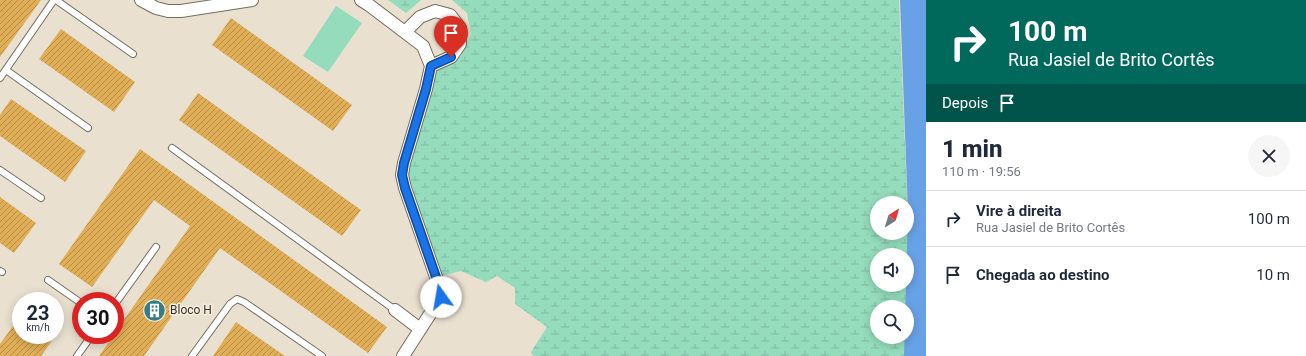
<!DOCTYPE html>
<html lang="pt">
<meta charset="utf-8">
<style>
:root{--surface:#fff;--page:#f6f6f7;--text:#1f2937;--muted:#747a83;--line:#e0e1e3}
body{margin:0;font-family:Roboto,sans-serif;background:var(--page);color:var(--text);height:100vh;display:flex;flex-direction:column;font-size:15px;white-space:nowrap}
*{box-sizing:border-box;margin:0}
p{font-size:13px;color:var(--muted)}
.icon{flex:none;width:22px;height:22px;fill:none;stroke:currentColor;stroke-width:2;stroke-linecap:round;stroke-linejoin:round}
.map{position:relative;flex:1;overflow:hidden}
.panel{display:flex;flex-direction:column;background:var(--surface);width:380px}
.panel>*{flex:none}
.hud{background:#00695c;color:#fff;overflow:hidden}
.needle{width:26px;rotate:37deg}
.controls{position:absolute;left:870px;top:196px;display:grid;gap:8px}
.controls a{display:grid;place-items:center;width:44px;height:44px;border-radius:50%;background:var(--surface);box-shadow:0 2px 10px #0003;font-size:20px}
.speed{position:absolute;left:12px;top:292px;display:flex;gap:8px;font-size:20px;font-weight:700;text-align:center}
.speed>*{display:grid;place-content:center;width:52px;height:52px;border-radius:50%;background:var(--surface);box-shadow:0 2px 10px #0003;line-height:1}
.speed small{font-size:10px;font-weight:400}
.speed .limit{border:6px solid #d22;background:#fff;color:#111}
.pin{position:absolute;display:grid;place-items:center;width:34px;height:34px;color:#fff;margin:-41px -17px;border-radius:50% 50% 50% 0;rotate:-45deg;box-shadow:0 0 4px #0007}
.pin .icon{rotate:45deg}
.me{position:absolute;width:44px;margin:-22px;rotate:347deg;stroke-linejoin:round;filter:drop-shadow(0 0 3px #0008)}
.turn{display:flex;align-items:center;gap:14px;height:84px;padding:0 16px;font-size:18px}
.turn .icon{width:52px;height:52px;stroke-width:2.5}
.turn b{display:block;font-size:28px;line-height:34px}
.then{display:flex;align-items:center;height:38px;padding:0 16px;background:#0003;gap:8px;font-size:15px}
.round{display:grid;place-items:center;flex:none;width:42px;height:42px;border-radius:21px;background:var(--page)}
.head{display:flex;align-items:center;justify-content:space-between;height:68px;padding:0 16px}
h1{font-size:24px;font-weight:800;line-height:30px}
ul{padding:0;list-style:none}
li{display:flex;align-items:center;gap:12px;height:56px;padding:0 16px;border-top:1px solid var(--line)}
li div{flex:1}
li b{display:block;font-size:15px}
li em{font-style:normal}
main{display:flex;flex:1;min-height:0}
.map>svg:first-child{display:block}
.wetland{fill:url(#wetland-marsh);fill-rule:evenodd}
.pitch{fill:#94dcbc}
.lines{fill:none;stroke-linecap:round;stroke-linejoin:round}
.stream{stroke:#69a1e7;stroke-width:4.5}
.river{stroke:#69a1e7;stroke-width:28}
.building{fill:url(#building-hatch)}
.lane-casing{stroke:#756d5e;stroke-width:8}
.street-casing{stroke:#756d5e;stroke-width:14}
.lane{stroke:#fff;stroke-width:6}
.street{stroke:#fff;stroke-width:12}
.route-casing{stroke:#114b97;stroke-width:10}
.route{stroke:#1a73e8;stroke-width:7}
.labels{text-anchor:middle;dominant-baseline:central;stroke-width:3;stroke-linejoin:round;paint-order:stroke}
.poi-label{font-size:12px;fill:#36322c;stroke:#f7eedd;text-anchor:start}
</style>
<main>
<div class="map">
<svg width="926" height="356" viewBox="0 0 926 356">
<defs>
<pattern id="wetland-marsh" width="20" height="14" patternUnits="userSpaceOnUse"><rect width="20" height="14" fill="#94dcbc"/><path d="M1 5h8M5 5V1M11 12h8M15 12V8" fill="none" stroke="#80bda2"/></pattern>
<pattern id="building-hatch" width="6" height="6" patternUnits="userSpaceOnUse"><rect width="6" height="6" fill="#e1ae58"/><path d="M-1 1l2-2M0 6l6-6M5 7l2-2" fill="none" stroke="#b78e49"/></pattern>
</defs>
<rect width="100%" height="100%" fill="#e9e0d0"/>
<path class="wetland" d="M388,0H421L406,13Z
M452,0H899L908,219L926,337V356H533L531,352L547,327L515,304V288L497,276L486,282L461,271L436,277L404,163L438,67L461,56L471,34L467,13ZM877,203H907V233H877ZM877,255H907V285H877ZM877,307H907V337H877Z"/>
<path class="pitch" d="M336,6L362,23L328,72L303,56Z"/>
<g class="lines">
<path class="stream" d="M921,195H926"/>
<path class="river" d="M914,0L922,213L918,356"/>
</g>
<path class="building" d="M0,0H41L0,57Z
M231,18L352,105L333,131L212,45Z
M61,29L135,82L114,112L39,59Z
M198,93L361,210L342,236L179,120Z
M11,99L86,151L65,182L0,136V115Z
M140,149L387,327L368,353L220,248L144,356H99L114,335H115L116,331L190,226L154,200L92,287L59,264Z
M0,197L36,223L14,253L0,243Z
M21,315V335H56L41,356H0V344Z
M236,322L246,329L285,356H213Z"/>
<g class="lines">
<defs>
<path id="lane" d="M56,0L133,54
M6,70L88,128
M0,78L54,0
M172,148L395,310
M0,170L41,198
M0,271L2,272
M48,280L81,303
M115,304L156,247
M77,356L92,335
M192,356L230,304L237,299L244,302L322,356"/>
<path id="street" d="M141,0L156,8L168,11H181L252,0
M361,0L369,5L423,46L431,66L426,89L404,163L402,175L405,188L436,277L440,289L441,297L403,356
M405,32L420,17L435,11L450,15L460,28V44L451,57L431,66
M395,310L420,329"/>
</defs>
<use href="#lane" class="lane-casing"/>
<use href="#street" class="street-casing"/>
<use href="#lane" class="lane"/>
<use href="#street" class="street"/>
</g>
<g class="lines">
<defs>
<path id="route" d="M441,297L440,289L436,277L405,188L402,175L404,163L426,89L431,66L451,57"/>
</defs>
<use href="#route" class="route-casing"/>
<use href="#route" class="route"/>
</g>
<defs>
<symbol id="building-disc" viewBox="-11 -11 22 22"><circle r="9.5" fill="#357d86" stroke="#f7eedd"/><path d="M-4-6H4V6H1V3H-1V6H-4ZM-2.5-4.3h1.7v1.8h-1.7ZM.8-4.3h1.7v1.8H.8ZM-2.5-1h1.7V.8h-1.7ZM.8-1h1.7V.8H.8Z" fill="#fff"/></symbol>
</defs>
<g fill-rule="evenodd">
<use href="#building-disc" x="142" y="298" width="25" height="25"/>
</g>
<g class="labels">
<g class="poi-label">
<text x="170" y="310">Bloco H</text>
</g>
</g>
</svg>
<div class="controls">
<a><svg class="needle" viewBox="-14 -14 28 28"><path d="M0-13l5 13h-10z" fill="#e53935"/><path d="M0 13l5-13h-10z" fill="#747a83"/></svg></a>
<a><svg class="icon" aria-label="sound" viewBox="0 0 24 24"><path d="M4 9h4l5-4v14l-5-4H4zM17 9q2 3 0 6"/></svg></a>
<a><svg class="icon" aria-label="search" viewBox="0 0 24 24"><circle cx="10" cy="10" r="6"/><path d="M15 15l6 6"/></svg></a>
</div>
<div class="speed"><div>23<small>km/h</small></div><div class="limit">30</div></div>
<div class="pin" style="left:451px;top:57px;background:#d93025"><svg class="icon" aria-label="arrive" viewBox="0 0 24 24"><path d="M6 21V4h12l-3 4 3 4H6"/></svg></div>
<svg class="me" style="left:441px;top:297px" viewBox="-20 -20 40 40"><circle r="19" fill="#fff"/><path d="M0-13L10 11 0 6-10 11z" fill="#1a73e8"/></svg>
</div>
<section class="panel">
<div class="hud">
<div class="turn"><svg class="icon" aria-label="right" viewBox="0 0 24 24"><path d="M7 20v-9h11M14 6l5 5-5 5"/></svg><div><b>100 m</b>Rua Jasiel de Brito Cortês</div></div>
<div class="then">Depois<svg class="icon" aria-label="arrive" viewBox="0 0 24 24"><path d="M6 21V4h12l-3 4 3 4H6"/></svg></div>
</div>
<div class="head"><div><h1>1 min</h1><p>110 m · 19:56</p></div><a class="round"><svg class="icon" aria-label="close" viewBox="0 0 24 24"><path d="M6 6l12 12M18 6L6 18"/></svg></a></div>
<ul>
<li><svg class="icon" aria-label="right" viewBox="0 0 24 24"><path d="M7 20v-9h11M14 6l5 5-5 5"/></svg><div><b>Vire à direita</b><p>Rua Jasiel de Brito Cortês</p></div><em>100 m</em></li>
<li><svg class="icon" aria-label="arrive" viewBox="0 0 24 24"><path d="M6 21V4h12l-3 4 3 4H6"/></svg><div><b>Chegada ao destino</b></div><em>10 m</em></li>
</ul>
</section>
</main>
